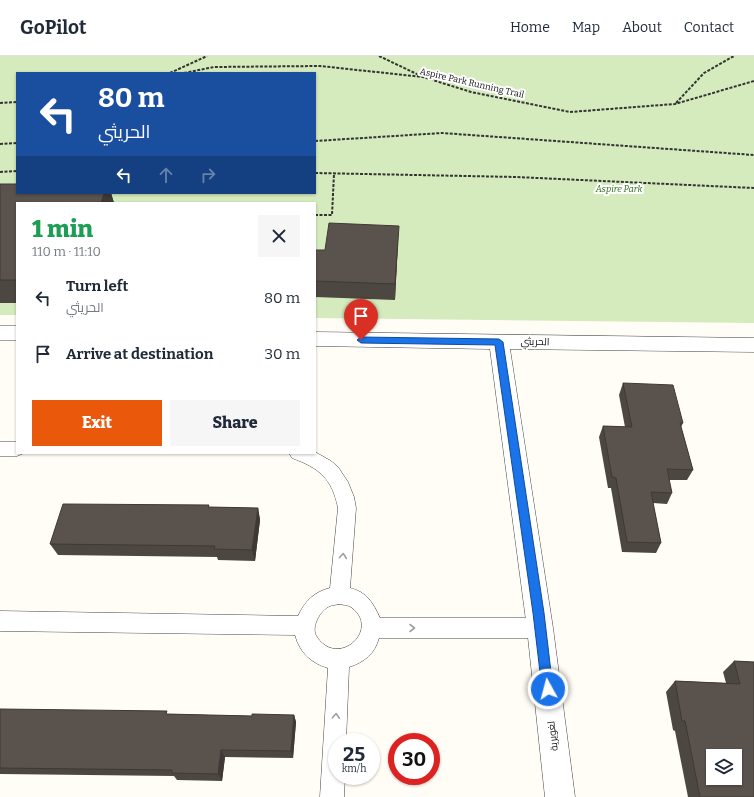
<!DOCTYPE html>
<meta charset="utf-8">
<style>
:root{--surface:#fff;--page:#f6f6f7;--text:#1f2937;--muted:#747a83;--line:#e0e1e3;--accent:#ea580c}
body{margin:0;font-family:Bitter,Cairo,serif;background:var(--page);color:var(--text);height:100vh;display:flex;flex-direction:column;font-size:15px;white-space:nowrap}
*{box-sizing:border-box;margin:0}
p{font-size:13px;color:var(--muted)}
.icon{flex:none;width:22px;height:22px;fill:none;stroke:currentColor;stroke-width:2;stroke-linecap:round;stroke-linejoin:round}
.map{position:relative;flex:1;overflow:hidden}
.details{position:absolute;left:16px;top:146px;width:300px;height:252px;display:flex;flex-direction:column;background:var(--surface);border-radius:0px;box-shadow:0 1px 3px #0004}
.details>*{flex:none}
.hud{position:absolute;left:16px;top:16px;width:300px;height:122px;border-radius:0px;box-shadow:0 1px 3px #0004;background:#1a4fa0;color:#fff;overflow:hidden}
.buttons{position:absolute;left:706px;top:693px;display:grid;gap:8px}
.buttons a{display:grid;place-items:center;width:36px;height:36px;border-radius:0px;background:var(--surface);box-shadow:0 1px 3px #0004;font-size:20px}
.speed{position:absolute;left:328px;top:677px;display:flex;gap:8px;font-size:20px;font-weight:700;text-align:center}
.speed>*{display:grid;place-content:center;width:52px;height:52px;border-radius:50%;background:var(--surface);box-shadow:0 1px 3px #0004;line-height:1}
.speed small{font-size:10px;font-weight:400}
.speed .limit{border:6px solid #d22;background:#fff;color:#111}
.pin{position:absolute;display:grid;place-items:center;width:34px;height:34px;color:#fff;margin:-41px -17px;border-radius:50% 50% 50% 0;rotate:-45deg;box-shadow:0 0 4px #0007}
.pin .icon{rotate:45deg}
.me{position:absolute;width:44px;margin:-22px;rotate:353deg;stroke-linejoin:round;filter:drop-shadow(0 0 3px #0008)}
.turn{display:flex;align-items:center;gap:14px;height:84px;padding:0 16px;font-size:18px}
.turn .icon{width:52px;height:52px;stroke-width:2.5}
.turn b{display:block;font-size:28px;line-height:34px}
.lanes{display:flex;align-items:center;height:38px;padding:0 16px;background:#0003;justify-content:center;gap:20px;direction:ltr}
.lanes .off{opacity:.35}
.round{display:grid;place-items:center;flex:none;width:42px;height:42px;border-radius:0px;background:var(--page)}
.head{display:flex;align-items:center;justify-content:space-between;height:68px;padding:0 16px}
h1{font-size:24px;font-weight:800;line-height:30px;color:#1e9e55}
.button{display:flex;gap:8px;margin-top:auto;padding:8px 16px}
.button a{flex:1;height:46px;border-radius:0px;background:var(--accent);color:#fff;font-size:16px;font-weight:800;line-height:46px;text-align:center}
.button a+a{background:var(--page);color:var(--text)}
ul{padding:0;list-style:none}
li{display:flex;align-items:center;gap:12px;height:56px;padding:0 16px}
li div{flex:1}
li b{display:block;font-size:15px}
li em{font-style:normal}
header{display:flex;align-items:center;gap:24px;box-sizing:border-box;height:56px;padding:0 20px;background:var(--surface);border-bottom:1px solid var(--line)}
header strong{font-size:19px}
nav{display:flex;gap:22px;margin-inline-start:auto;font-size:14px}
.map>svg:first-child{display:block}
.green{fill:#d5ebbd;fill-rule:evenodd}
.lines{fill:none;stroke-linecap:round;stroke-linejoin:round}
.lane-casing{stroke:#444;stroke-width:1}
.street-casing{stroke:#444;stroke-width:1}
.path{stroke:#333;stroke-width:2;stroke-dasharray:3 1.5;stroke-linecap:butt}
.lane{fill:#fff;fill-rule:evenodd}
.street{fill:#fff;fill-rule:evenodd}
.wall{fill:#4d4742}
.shaded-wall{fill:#3f3936}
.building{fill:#5a524d;stroke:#3f3936;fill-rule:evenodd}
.oneway{stroke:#a0a0a0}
.route{fill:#1a73e8;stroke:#114b97}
.labels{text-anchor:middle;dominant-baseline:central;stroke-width:4;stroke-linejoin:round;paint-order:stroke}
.far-street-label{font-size:9px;fill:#111;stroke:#fff}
.far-park-label{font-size:9px;font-style:italic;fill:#2f6b1f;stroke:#fff}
.street-label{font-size:10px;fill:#111;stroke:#fff}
</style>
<header>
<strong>GoPilot</strong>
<nav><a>Home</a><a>Map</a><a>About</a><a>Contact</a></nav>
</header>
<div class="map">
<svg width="754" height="741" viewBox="0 0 754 741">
<rect width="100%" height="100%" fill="#fffdf5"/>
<path class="green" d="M0,0H754V267L315,262V147H17V259H0ZM17,17H315V137H17Z"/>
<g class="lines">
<defs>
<path id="lane" d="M0,386H17V397H24L17,400H0Z
M315,396L331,405L338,411L348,426L354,441L356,452L350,532C367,536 373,547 380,562H540L547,565L550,572L547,579L540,582H379C375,597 365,606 349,611L346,686H337V720H345L344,741H320L328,612C311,607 300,597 295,579L0,575V555L298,560C305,545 314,536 330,532L338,452C332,422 319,412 292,402L289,397ZM339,548C343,549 348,549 351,551C382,573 338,613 317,581C310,572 320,554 330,550C332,549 336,549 339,548Z"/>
<path id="street" d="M0,270H17V284H0Z
M315,276L754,282V296L510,293L553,572L575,741H545L527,572L490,293L315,290Z"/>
</defs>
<use href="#lane" class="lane-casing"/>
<use href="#street" class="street-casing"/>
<path class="path" d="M379,0L421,20
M170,17L207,0
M184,17L214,11L320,10L423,21L471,36L570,56L675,48L754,25
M0,47L17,46
M676,47L704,17L734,0
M315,85L442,77L754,99
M0,88L17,87
M0,116L17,115
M315,117L516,121L754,132
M315,159H332L334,118"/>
<use href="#lane" class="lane"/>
<use href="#street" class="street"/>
</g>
<path class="wall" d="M0,128L17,137H111L114,147H17V247H0Z
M398,185L395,244L315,241V194H325Z
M623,327L683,367L681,371L693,414L687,424H669L672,437L667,448L653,447L661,487L656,497L622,496L611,432H608L599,381L603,370L625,371L619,339Z
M209,449V451L258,452L260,464L255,505L218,504L217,501L58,499L50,488Z
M734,605L754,606V741H688L675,675L673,674L666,636L675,625L726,627L723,616Z
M0,653L169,658L252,660L294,659L296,666L293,702L225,701L222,725L177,724L174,720L0,718Z"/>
<path class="shaded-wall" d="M104,137H111L114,147H101Z
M399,170L398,185L395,244V228Z
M258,452L260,464L255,505L252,494Z
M294,659L296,666L293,702L291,695Z
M221,694L225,701L222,725L218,718Z"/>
<path class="building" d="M0,128H17V137H104L101,147H17V224H0Z
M329,167L399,170L395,228L315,225V194H325Z
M623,327L673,329L683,367H680L693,414L667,413L672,437L651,436L661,487L627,486L616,422L612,421L603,370L632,371Z
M63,448L209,449L208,451L258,452L252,494L214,493L215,490L50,488Z
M734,605L754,606V741H700L685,665H682L675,625L740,628ZM713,700H735V722H713Z
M0,653L167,655L166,658L252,660V658L294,659L291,695L221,694L218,718L172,717V714L0,712Z"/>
<defs><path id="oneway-chevron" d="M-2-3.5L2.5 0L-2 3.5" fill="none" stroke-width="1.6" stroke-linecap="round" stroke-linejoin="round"/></defs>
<g class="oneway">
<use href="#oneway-chevron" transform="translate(343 500) rotate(-85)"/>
<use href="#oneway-chevron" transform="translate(412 572)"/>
<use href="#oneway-chevron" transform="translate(336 660) rotate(-87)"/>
</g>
<path class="route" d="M361,281L499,283L503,286L544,557L553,633L552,637L548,639L544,637L542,633L533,557L495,289L361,287L357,284Z"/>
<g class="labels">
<g class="far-street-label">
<text transform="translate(472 27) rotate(13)">Aspire Park Running Trail</text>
</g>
<g class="far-park-label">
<text x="619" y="133">Aspire Park</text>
</g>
<g class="street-label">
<text transform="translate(535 286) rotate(1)">الحريثي</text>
<text transform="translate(553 680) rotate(-97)">لغويرية</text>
</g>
</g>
</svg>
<div class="buttons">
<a><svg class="icon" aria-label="layers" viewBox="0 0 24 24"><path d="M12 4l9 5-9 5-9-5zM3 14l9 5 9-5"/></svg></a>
</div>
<div class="speed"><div>25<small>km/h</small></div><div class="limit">30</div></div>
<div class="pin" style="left:361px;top:284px;background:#d93025"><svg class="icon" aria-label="arrive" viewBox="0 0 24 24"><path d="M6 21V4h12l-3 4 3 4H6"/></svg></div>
<svg class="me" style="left:548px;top:633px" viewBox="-20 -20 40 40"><circle r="17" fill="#1a73e8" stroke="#fff" stroke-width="3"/><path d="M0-11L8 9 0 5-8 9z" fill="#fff"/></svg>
<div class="hud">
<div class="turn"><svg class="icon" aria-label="left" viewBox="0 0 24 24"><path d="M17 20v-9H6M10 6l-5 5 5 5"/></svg><div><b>80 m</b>الحريثي</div></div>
<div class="lanes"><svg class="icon" aria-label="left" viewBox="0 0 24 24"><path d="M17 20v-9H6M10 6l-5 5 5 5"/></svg><svg class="icon off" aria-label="ahead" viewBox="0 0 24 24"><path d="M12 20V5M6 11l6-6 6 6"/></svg><svg class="icon off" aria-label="right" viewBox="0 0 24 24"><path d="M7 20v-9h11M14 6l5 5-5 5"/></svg></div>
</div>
<section class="details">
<div class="head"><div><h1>1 min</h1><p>110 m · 11:10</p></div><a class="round"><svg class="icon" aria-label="close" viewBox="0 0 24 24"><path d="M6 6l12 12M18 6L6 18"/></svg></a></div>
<ul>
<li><svg class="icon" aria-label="left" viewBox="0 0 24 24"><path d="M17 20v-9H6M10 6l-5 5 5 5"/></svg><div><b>Turn left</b><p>الحريثي</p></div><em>80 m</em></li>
<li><svg class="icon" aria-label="arrive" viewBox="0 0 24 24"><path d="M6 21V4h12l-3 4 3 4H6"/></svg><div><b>Arrive at destination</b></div><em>30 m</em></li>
</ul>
<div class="button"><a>Exit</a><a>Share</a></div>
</section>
</div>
